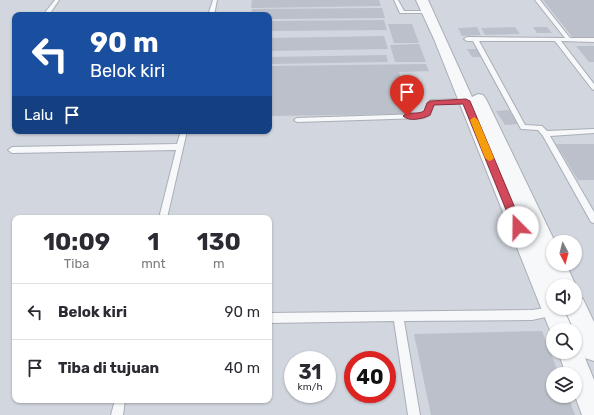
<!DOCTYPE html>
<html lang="id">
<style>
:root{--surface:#fff;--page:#f7f7f7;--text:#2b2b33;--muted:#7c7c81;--line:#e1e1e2}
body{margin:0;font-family:Rubik,sans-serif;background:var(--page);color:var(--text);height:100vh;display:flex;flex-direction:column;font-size:15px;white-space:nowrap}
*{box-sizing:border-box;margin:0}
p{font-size:13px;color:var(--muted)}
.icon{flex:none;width:22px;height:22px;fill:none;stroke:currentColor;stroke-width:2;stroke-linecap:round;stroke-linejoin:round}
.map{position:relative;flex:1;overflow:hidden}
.drawer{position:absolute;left:12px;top:215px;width:260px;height:188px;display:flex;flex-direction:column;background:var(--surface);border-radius:8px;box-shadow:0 1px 3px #0004}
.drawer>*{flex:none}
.guide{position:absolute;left:12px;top:12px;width:260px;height:122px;border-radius:8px;box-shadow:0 1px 3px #0004;background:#1a4fa0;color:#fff;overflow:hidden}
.needle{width:26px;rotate:173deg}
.fabs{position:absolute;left:546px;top:235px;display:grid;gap:8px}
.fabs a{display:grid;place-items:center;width:36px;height:36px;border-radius:50%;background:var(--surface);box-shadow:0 1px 3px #0004;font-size:20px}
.speed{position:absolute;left:284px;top:351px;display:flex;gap:8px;font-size:20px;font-weight:700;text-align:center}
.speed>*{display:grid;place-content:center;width:52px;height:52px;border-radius:50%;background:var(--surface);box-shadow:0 1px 3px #0004;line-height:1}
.speed small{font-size:10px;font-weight:400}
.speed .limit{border:6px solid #d22;background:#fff;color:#111}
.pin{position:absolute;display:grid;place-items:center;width:34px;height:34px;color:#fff;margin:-41px -17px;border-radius:50% 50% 50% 0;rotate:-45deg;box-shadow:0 0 4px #0007}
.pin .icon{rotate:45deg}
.me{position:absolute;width:44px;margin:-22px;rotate:338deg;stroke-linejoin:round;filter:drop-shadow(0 0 3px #0008)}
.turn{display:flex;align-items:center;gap:14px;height:84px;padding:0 12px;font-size:18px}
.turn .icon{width:52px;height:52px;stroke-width:2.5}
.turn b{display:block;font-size:28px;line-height:34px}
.then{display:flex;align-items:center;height:38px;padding:0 12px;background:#0003;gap:8px;font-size:15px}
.eta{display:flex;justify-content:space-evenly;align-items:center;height:68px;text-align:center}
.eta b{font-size:24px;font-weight:700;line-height:28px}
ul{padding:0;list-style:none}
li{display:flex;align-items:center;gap:12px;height:56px;padding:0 12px;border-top:1px solid var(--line)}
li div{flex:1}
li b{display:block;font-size:15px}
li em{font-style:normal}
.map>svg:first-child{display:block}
.built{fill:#d2d6de;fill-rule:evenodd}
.building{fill:#bbc0ca}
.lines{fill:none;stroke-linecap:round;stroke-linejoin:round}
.service-casing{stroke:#a9aeb7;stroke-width:2}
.tertiary-casing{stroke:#a9aeb7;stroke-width:2}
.service{fill:#f7f8fa;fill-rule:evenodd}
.tertiary{fill:#f7f8fa;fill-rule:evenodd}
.route{fill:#d1495b;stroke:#882f3b}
.slow{fill:#f59e0b}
</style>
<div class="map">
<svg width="594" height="415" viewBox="0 0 594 415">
<rect width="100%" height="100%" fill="#e4e7ec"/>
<path class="built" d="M0,0H594V415H0ZM15,15H269V131H15ZM15,218H269V400H15ZM553,242H575V264H553ZM553,286H575V308H553ZM553,330H575V352H553ZM293,360H327V394H293ZM353,360H387V394H353ZM553,374H575V396H553Z"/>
<path class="building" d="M252,0H379L381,6L251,8Z
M543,0H594V38H573Z
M382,8L385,18L269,19V15H251L252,9Z
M384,20L387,30L269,31V21Z
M388,24H412L419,43H394Z
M477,27L481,35L462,36L458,28Z
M515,27L520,34L485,35L481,28Z
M533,27H547L552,33H537Z
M384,36L388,49L269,51V38Z
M419,44L426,62H395L390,45Z
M576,46H594V62H589Z
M467,49H479L483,57H472Z
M386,55L388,62L269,64V57Z
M426,64L429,71L399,72L411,114L269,116V66Z
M509,110L518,124L505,125L496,111Z
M556,144H594V180H578Z
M542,331L559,374H553V396H568L575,415H431L414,334Z"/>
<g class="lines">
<defs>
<path id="service" d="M55,0H59L49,15H43Z
M213,0H217L214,15H208Z
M394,0H398L404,11H427L429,12L427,13H400Z
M535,0H540L570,38H594V42L561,41L594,84V90L592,89L555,41H479L525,125L542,126L547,131L594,129V133L550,136L594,212V223L591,222L543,136L538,130L521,129L473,41H467L464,39L467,37L565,38Z
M469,99L472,101L471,103L434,104L430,115L423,118L297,122L294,120L297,118L422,114L425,112L428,103L431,100Z
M181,131H187L167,218H159L176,150L12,153L8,150L12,147L177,144Z
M552,307L555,309L557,312L555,315L532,320L404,321L420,415H408L394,321L269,323V313L532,310Z
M115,400H125L123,415H111Z"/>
<path id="tertiary" d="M416,0H428L472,97L478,94L483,95L486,99L555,242H553V264H566L576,286L575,288V286H554L541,257L554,286L553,308H563L573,330H553V338L434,39Z
M575,296L583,299L594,322V361L585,358L575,333V330H574L564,308H575Z
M575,342L579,343L594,380V415H582L575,396V374H566L558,352H575Z"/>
</defs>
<use href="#service" class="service-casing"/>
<use href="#tertiary" class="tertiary-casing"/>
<use href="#service" class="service"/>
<use href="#tertiary" class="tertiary"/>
</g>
<path class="route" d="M466,99L470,101L523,227L522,230L518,232L515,230L513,227L463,104L434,105L430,115C423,119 409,122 403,116C408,111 418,115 424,111L427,103L430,101Z"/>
<path class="slow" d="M474,117L478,120L494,158L492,160L489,161L485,158L470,120Z"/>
</svg>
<div class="fabs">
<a><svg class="needle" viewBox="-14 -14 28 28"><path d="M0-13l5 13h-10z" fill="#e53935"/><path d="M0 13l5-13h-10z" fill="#7c7c81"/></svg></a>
<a><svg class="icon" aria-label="sound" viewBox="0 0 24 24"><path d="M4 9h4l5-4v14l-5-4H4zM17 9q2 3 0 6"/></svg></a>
<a><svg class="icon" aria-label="search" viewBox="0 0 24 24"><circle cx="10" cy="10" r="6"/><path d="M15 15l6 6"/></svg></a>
<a><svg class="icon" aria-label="layers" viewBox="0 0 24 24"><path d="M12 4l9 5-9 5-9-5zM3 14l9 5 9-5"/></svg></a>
</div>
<div class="speed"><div>31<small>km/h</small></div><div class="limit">40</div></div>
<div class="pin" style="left:407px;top:116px;background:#d93025"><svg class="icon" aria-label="arrive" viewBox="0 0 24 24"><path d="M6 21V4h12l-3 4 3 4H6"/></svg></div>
<svg class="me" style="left:518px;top:227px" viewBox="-20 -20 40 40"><circle r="19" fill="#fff"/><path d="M0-13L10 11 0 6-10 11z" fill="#d1495b"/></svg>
<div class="guide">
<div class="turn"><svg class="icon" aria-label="left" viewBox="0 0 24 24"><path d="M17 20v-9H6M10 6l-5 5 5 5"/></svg><div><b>90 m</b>Belok kiri</div></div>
<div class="then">Lalu<svg class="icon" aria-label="arrive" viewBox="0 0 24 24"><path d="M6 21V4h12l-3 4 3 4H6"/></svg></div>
</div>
<section class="drawer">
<div class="eta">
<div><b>10:09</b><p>Tiba</p></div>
<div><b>1</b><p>mnt</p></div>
<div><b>130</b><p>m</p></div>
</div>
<ul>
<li><svg class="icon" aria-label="left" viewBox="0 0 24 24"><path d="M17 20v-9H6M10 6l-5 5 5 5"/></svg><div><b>Belok kiri</b></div><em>90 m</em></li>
<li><svg class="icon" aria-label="arrive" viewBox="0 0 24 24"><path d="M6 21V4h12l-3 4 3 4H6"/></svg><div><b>Tiba di tujuan</b></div><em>40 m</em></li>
</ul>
</section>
</div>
